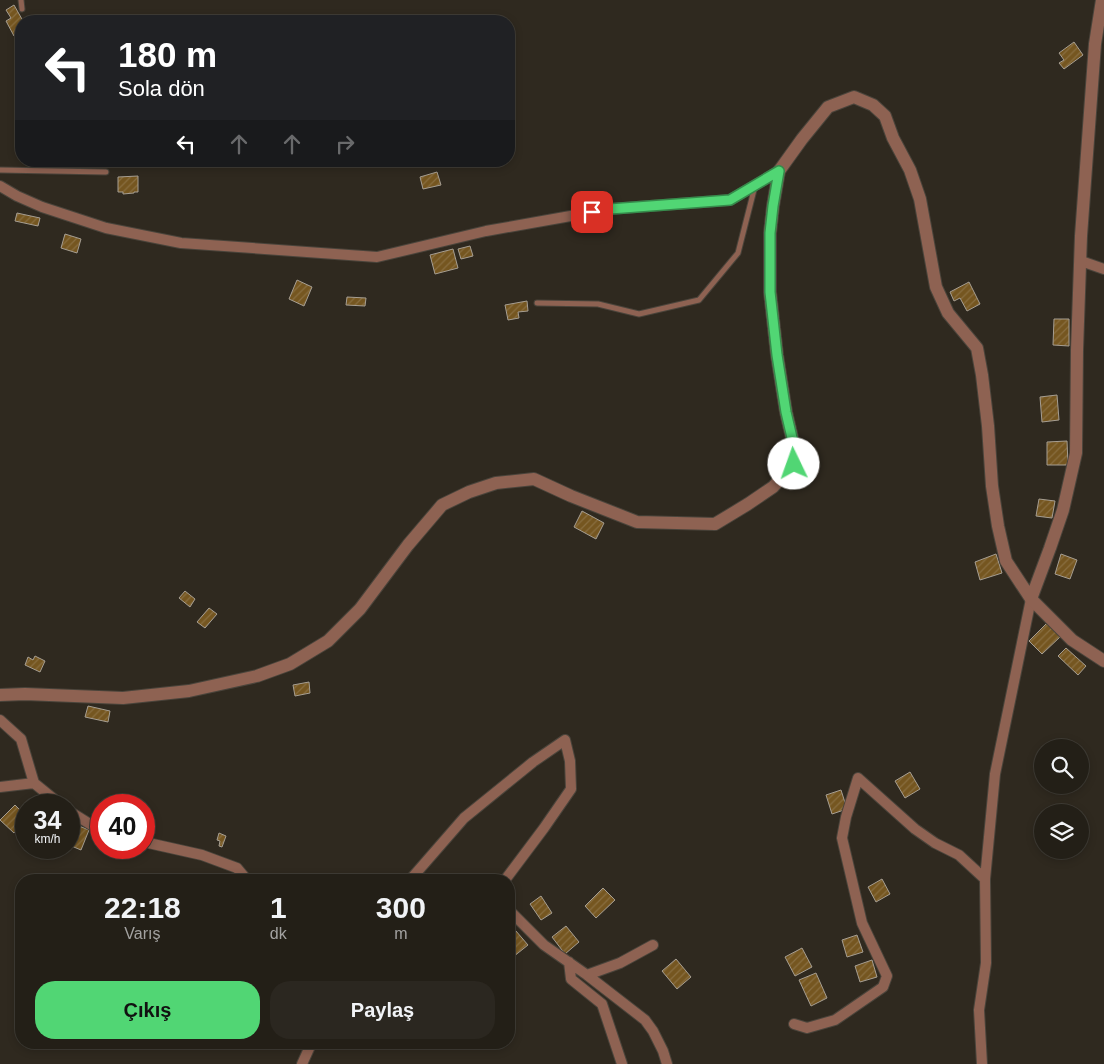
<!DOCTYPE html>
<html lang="tr">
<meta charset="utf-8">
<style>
:root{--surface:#231f17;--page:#2b2720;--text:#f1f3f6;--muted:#a3a2a1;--line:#403d36;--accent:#51d674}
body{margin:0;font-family:Arial,sans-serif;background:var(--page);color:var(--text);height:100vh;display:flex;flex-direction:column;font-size:19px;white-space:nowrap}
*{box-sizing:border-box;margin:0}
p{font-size:16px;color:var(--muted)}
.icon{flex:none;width:28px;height:28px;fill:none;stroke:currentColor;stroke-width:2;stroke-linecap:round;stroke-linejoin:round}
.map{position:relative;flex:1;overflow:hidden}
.side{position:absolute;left:15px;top:874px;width:500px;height:175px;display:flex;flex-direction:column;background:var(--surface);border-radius:20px;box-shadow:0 2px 8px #0003,0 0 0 1px var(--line)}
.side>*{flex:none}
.hud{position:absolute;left:15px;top:15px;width:500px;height:152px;border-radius:20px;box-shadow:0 2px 8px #0003,0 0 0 1px var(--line);background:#202124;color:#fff;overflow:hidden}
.buttons{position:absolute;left:1034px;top:739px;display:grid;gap:10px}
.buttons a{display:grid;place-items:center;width:55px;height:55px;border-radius:50%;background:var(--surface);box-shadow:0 2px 8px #0003,0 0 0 1px var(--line);font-size:25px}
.speed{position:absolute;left:15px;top:794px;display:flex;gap:10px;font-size:25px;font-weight:700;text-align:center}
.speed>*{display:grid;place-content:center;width:65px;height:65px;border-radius:50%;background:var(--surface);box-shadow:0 2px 8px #0003,0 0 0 1px var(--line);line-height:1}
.speed small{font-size:12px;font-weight:400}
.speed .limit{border:8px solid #d22;background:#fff;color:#111}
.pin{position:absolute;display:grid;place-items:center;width:42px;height:42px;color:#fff;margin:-21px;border-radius:10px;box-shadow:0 2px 8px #0006}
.me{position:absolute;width:55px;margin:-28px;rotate:357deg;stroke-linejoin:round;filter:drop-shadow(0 0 4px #0008)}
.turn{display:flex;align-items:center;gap:18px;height:105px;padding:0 20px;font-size:22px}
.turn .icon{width:65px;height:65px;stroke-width:2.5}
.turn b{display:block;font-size:35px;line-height:42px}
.lanes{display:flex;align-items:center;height:48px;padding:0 20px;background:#0003;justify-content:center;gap:25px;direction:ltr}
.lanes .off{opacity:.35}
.eta{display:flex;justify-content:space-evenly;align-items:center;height:85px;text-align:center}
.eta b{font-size:30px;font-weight:600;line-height:35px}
.button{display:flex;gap:10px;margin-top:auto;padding:10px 20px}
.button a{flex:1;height:58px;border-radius:20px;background:var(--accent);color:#111;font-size:20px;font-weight:600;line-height:58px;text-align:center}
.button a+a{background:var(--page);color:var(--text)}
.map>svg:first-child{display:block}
.building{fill:url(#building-hatch);stroke:#a69e92}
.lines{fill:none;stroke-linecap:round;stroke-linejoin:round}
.service-casing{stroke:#4a443b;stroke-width:7}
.minor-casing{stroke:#4a443b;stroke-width:12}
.tertiary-casing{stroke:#4a443b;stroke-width:14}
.service{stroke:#8e6252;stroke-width:5}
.minor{stroke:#8e6252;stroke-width:10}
.tertiary{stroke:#8e6252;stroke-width:12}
.route-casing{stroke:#358b4b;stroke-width:12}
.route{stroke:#51d674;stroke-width:9}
</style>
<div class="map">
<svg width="1104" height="1064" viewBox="0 0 1104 1064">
<defs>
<pattern id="building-hatch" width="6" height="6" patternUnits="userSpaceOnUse" patternTransform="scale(1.25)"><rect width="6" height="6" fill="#755620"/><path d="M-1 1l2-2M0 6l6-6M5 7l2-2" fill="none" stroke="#896e40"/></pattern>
</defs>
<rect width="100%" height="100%" fill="#2f291f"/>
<path class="building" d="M14,5L23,21H21V32L14,36L6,21L11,18L6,10Z
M1074,42L1083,55L1064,69L1059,63L1064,60L1059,53Z
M437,172L441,185L423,189L420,177Z
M138,176V192H134V193L123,194V192H118V177Z
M17,213L40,218L38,226L15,221Z
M65,234L81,239L77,253L61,248Z
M470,246L473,256L461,259L458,249Z
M453,249L458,268L435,274L430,255Z
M297,280L312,287L304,306L289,299Z
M969,282L980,304L967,311L960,298L954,301L950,292Z
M347,297L366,298L365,306L346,305Z
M527,301L528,311L518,312L519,318L508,320L505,305Z
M1054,319H1069V346L1053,345Z
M1057,395L1059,420L1042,422L1040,397Z
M1067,441L1068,465H1047V442Z
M1039,499L1055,501L1052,518L1036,516Z
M582,511L604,523L596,539L574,527Z
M996,554L1002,573L980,580L975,562Z
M1061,554L1077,560L1070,579L1055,574Z
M185,591L195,599L190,607L179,598Z
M209,608L217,614L205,628L197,622Z
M1047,623L1060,637L1042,654L1029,641Z
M1066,648L1086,666L1078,675L1058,656Z
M35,656L45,661L40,672L25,665L28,657L33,660Z
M309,682L310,693L295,696L293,685Z
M88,706L110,711L108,722L85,717Z
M910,772L920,789L905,798L895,781Z
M841,790L847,809L832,814L826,795Z
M15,805L26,816V830L21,826L14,833L0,820Z
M74,824L89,830L81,850L69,845V836Z
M219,833L226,836L222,847L219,846L220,841L217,840Z
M882,879L890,894L876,902L868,887Z
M603,888L615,900L596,918L585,906Z
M541,896L552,913L541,920L530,904Z
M566,926L579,942L565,954L552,937Z
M516,931L528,945L513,957L509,952V938Z
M857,935L863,952L847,957L842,940Z
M802,948L812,967L795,976L785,957Z
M676,959L691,977L677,989L662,971Z
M872,960L877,977L860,982L855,966Z
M816,973L827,998L811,1006L799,980Z"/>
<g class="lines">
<defs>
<path id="service" d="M21,0L22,9
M0,170L106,172
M537,303L598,304L639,314L699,300L738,253L755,186"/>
<path id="minor" d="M0,186L17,196L42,207L106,228L181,243L377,257L486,231L610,209L730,200L779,171
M1081,261L1104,269
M0,720L21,739L34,783L61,805
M0,787L34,783
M69,811L101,831
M144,842L202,855L237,868L247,880
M410,880L464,818L533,762L565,740L570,761L571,789L544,828L505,880
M509,910L544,945L587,975L620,963L653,945
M569,962L571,979L602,1004L622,1064
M587,975L645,1020L653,1031L663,1051L667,1064
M794,1024L807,1028L835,1020L883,987L887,976L862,923L842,838L846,817L858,778L915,829L935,843L959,855L985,879
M302,1064L312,1042
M982,1064L979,1010L986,963L985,879L995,774L1031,599"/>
<path id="tertiary" d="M1031,599L1050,548L1063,510L1076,453L1077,350L1081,236L1095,44L1102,0
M0,695L25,694L123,698L189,691L257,676L290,664L328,641L360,609L408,545L442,505L469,492L496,483L534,479L571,496L637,522L715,524L748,504L773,487L794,464L793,442L786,412L777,355L770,292V233L773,206L779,171L802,139L828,107L854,97L873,105L885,116L893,138L910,170L920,199L936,287L948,313L977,348L982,375L988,426L992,486L998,526L1006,561L1031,599L1072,640L1104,661"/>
</defs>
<use href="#service" class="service-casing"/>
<use href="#minor" class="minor-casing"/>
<use href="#tertiary" class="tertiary-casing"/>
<use href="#service" class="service"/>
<use href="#minor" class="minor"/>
<use href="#tertiary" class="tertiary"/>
</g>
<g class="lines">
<defs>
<path id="route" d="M592,212L610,209L730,200L779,171L773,206L770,233V292L777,355L786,412L793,442L794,464"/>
</defs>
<use href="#route" class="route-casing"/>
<use href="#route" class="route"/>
</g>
</svg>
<div class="buttons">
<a><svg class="icon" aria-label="search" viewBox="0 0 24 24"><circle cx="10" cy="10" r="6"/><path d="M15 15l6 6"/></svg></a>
<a><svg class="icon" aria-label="layers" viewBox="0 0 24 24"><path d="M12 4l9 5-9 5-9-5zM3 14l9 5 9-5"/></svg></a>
</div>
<div class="speed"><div>34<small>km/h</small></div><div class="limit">40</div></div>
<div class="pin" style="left:592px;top:212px;background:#d93025"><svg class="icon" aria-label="arrive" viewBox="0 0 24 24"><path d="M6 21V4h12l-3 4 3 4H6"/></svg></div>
<svg class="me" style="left:794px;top:464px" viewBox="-20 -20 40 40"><circle r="19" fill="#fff"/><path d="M0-13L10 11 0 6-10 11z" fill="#51d674"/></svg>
<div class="hud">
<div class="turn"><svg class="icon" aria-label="left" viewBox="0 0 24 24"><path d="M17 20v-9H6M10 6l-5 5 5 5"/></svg><div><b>180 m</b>Sola dön</div></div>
<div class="lanes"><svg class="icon" aria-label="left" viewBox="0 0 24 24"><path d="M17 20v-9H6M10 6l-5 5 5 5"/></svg><svg class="icon off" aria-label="ahead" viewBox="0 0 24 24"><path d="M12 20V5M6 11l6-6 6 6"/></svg><svg class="icon off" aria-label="ahead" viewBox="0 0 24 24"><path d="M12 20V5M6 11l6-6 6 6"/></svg><svg class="icon off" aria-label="right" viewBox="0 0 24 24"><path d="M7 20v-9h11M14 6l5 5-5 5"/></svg></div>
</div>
<section class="side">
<div class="eta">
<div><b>22:18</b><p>Varış</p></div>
<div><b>1</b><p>dk</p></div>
<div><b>300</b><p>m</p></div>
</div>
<div class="button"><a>Çıkış</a><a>Paylaş</a></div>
</section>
</div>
